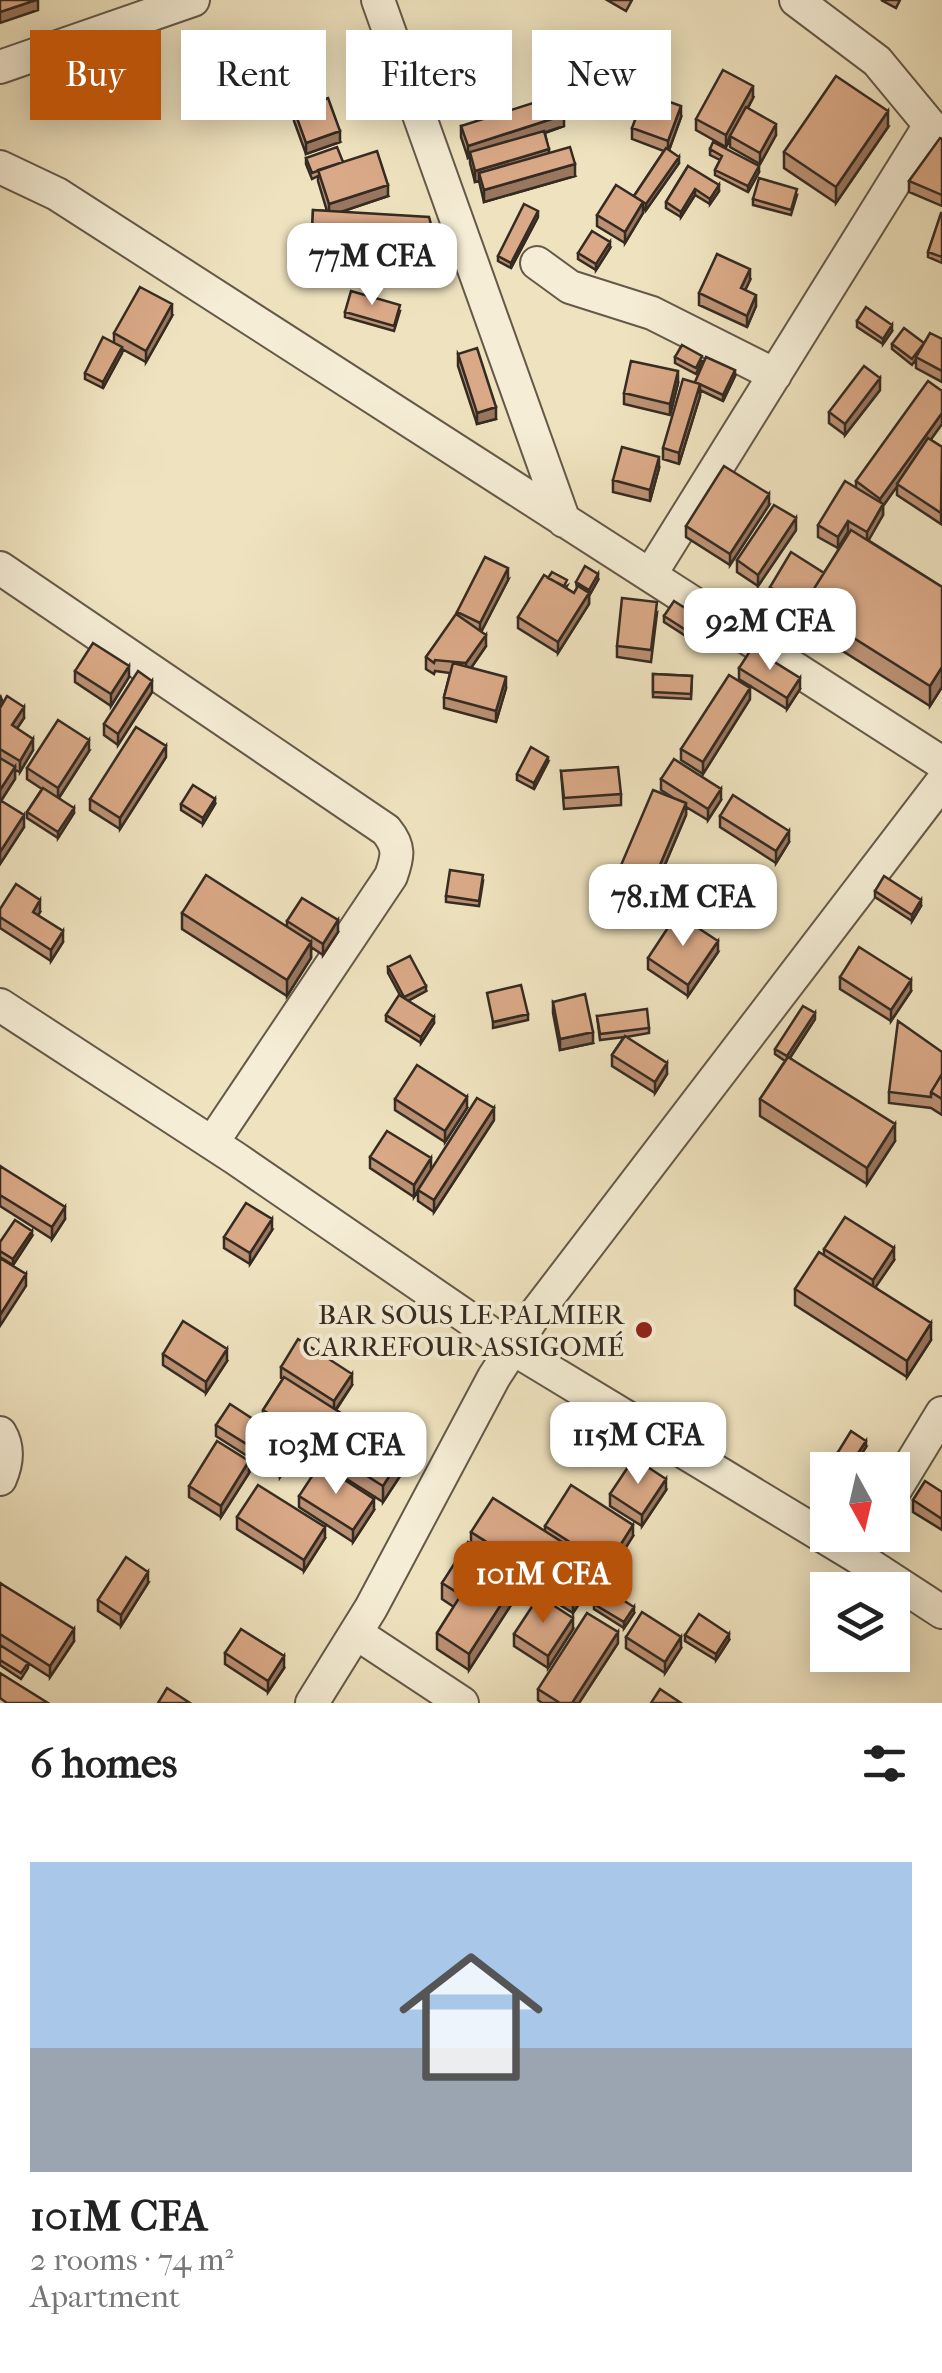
<!DOCTYPE html>
<meta charset="utf-8">
<style>
body{margin:0;font-family:"IM FELL French Canon",serif;background:#f6f6f6;color:#222;height:100vh;display:flex;flex-direction:column;font-size:38px;white-space:nowrap}
*{box-sizing:border-box;margin:0}
p{font-size:32px;color:#767676}
.icon{flex:none;width:55px;height:55px;fill:none;stroke:currentColor;stroke-width:2;stroke-linecap:round;stroke-linejoin:round}
.map{position:relative;height:1703px;overflow:hidden}
.side{display:flex;flex-direction:column;background:#fff;flex:1}
.side>*{flex:none}
.guide{position:absolute;left:30px;top:30px;width:882px;height:90px;display:flex;gap:20px}
.needle{width:65px;rotate:172deg}
.controls{position:absolute;left:810px;top:1452px;display:grid;gap:20px}
.controls a{display:grid;place-items:center;width:100px;height:100px;border-radius:0px;background:#fff;box-shadow:0 5px 25px #0003;font-size:50px}
.price{position:absolute;translate:-50% -85px;padding:0 22px;border-radius:20px;background:#fff;color:#222;font-size:32px;line-height:65px;filter:drop-shadow(0 2px 5px #0008)}
.price::after{content:'';position:absolute;left:50%;top:60px;width:30px;height:22px;margin-left:-15px;background:inherit;clip-path:polygon(0 0,100% 0,50% 100%)}
.price.active{background:#b45309;color:#fff}
ul{padding:0;list-style:none}
li{display:grid;align-content:center;gap:20px;height:530px;padding:0 30px}
li span{display:grid;place-items:center;height:310px;border-radius:0px;color:#555}
li>.icon{margin-inline-start:auto}
span .icon{width:180px;height:180px;fill:#fffc;stroke-width:1}
li b{font-size:42px}
h2{display:flex;justify-content:space-between;align-items:center;height:120px;padding:0 30px;font-size:42px}
.tag{padding:0 35px;border-radius:0px;background:#fff;box-shadow:0 5px 25px #0003;font-size:35px;line-height:90px}
.tag.active{background:#b45309;color:#fff}
.map>svg:first-child{display:block}
</style>
<div class="map">
<svg width="942" height="1703" viewBox="0 0 942 1703">
<rect width="100%" height="100%" fill="#efe3bf"/>
<filter id="stains"><feTurbulence type="fractalNoise" baseFrequency=".002" numOctaves="4"/><feColorMatrix values="0 0 0 0 .2 0 0 0 0 .09 0 0 0 0 .02 0 0 0 .5 -.17"/></filter>
<radialGradient id="worn" r=".72"><stop offset=".6" stop-color="#630" stop-opacity="0"/><stop offset="1" stop-color="#630" stop-opacity=".3"/></radialGradient>
<g fill="none" stroke-linecap="round" stroke-linejoin="round">
<defs>
<path id="minor" d="M378 0 564 521
M796 0 877 61 930 125 942 134
M0 67 193 0
M0 167 57 194 942 763
M537 263 570 287 652 313 775 375
M0 568 386 830C400 847 398 856 391 876L212 1143
M650 575 930 125
M0 1005 235 1158 512 1348 856 1556 942 1612
M0 1433C9 1448 7 1463 0 1479
M892 1495 942 1413
M356 1633 462 1703
M312 1703 371 1608 494 1377 533 1317 942 782"/>
</defs>
<use href="#minor" stroke="#645949" stroke-width="36"/>
<use href="#minor" stroke="#f5edd5" stroke-width="32"/>
</g>
<path fill="#bb9174" stroke="#352b22" stroke-width="2.5" d="M607 0H632L626 11Z
M881 0H900L896 8Z
M753 98 748 108 776 135 760 164 730 147V139L726 147 696 130V119Z
M294 110 340 142 306 154 294 121Z
M681 117 669 150 679 163 646 210 643 207V213L625 243 597 226V215L634 196 664 151 632 139V128Z
M461 126H564L545 133 549 153 575 176 484 202 479 181 475 182 470 163V157L468 158 461 137Z
M888 127 836 203 784 168V152Z
M942 139V206L909 192V181Z
M710 149 759 172 748 192 715 175V170L720 160 710 155Z
M306 158 343 162 388 196 340 212 433 232V243L338 238 337 263 311 261 313 210 327 211 318 181V176L312 179 306 164Z
M688 166 719 191 710 204 695 195 681 217 666 208V202Z
M797 195 791 215 753 205V199Z
M942 213V263L928 257V252Z
M538 217 511 268 498 261V256Z
M610 248 596 270 578 259V253Z
M750 280 745 290 756 306 747 327 699 305V293Z
M400 311 394 331 345 317V312Z
M172 316 146 362 122 349V353L103 388 85 379V373L114 343V333Z
M857 321 892 331 883 344 857 327Z
M942 339V382L916 368V359L912 365 892 349V344L924 343Z
M458 354 496 419 477 424 458 366Z
M675 357 702 361 696 374 675 363Z
M735 376 723 401 700 390V396L679 464 663 459V448L695 383Z
M678 383 670 415 624 404V393Z
M880 390 845 435 829 423V412Z
M931 440 942 447 941 524 897 495V486L883 506V515L868 540 942 587V687L930 706 803 626V619L770 598V587L824 573 849 533 848 532 838 548 818 537V525L856 488V481Z
M659 468 650 501 613 492V480Z
M769 505 730 565 686 537V526Z
M796 530 758 586 737 572V560Z
M508 580 481 632 486 646 471 668 506 688 496 722 444 708V697L450 673 435 671 434 674 426 669V657L457 616V612Z
M598 580 589 596V604L558 653 518 628V617L567 586 566 588 574 593 577 588 576 582Z
M657 613 651 662 617 657V646Z
M664 616 713 632 703 647 664 622Z
M739 668 800 689 787 709 739 679Z
M75 671 129 677 111 706 75 682Z
M653 674 692 676 691 699 653 697Z
M152 692 118 745 104 735V724Z
M0 695 3 703 24 718 17 728 33 750 20 772 15 770V779L1 801 24 827 0 864Z
M750 699 703 774 681 760V749Z
M89 751 59 798 74 813 58 838 27 818V812L42 789 27 779V768Z
M166 757 120 829 90 810V799Z
M548 762 534 789 517 780V774Z
M561 771 621 794V805L564 809Z
M661 779 721 800 708 820 686 807V815L652 895 619 881V870L672 797 661 790Z
M181 804H215L203 824 181 810Z
M720 816 789 842 776 863 720 827Z
M483 881 479 906 446 902V896Z
M875 891 921 906 912 921 875 897Z
M0 909 40 912 38 915 63 942 51 961 0 928Z
M182 913 287 927V921L338 932 323 955 311 947V958L287 996 182 929Z
M718 952 688 996 648 969V958Z
M388 967 426 991 408 1001 434 1023 421 1043 386 1021V1015L401 997 388 973Z
M840 977 911 991 891 1021 840 989Z
M553 1002 593 1043 560 1050 553 1013Z
M597 1016 649 1028V1033L626 1037 667 1074 655 1093 612 1066V1055L624 1037 600 1040Z
M815 1019 790 1058 895 1141 867 1184 760 1116V1099L785 1061 775 1054V1049Z
M942 1052V1115L931 1108 889 1103V1092Z
M395 1099 467 1108 445 1142 395 1110Z
M494 1120 434 1212 418 1201V1191L414 1197 370 1168V1157L431 1169Z
M0 1166 65 1219 52 1239 0 1206Z
M272 1230 250 1264 224 1248V1237Z
M32 1236 13 1265 0 1257V1242Z
M824 1249 894 1260 875 1287 931 1340 907 1377 795 1305V1289L824 1255Z
M163 1354 227 1361 206 1393 163 1365Z
M281 1367 352 1385 336 1410 404 1470 383 1502 293 1445V1456L280 1477 216 1436V1425L263 1426V1410L283 1379 281 1378Z
M866 1447 853 1467 838 1457V1452Z
M249 1473 221 1517 189 1497V1486Z
M666 1490 642 1526 610 1506V1494Z
M942 1492V1530L913 1512V1500Z
M299 1496 374 1510 353 1542 299 1507Z
M237 1517 325 1538 304 1571 237 1529Z
M545 1526 633 1536 607 1577 595 1569V1579L573 1613 520 1580V1591L469 1670 437 1649V1633L454 1607 442 1599V1583L471 1544V1532L545 1531Z
M0 1583 74 1641 50 1677 28 1663V1668L21 1679 0 1665Z
M148 1583 121 1626 98 1611V1600Z
M594 1604 634 1613 624 1628 594 1609Z
M573 1629 548 1668 514 1646V1634Z
M685 1635 729 1640 716 1660 685 1641Z
M626 1637 681 1648 665 1673 626 1648Z
M618 1643 579 1703H542L538 1700V1689Z
M225 1653 284 1668 268 1692 225 1664Z"/>
<path fill="#99765e" stroke="#352b22" stroke-width="2.5" d="M36 0H38V10L0 23V12Z
M753 86V98L731 137 730 136 726 147V135Z
M681 106V117L668 153V141Z
M888 111V127L836 203V187Z
M564 115V126L471 157 470 152V157L468 158V146Z
M776 124V135L760 164V153Z
M340 131V142L306 154V143Z
M549 149V160L479 173V181L475 182V171Z
M679 157V163L646 210V204Z
M575 164V176L484 202V190Z
M759 166V172L748 192V186Z
M388 185V196L329 216V204Z
M719 185V191L710 204V199Z
M695 189V195L681 217V212Z
M643 202V213L625 243V232Z
M538 211V217L511 268V263Z
M610 242V248L596 270V264Z
M750 269V280L741 299V288Z
M756 295V306L747 327V316Z
M172 304V316L146 362V351Z
M892 325V331L883 344V339Z
M122 347V353L103 388V382Z
M735 370V376L723 401V395Z
M678 371V383L670 415V404Z
M880 378V390L845 435V424Z
M700 384V396L679 464V453Z
M496 407V419L477 424V413Z
M942 413V424L883 506V515L867 543V532L880 510V499Z
M659 457V468L650 501V490Z
M769 494V505L730 565V554Z
M796 518V530L758 586V575Z
M848 521V532L838 548V537Z
M508 568V580L480 634V623Z
M598 574V580L589 596V604L558 653V642L589 593V590Z
M713 626V632L703 647V641Z
M486 635V646L466 675V663Z
M129 666V677L111 706V694Z
M942 667V687L930 706V686Z
M506 677V688L496 722V711Z
M800 678V689L787 709V698Z
M152 681V692L118 745V734Z
M750 688V699L703 774V762Z
M24 707V718L12 736V725Z
M33 739V750L20 772V761Z
M89 740V751L58 799V788Z
M166 746V757L120 829V818Z
M548 757V762L534 789V783Z
M15 767V779L0 802V790Z
M721 789V800L708 820V809Z
M215 799V804L203 824V818Z
M686 803V815L652 895V884Z
M74 808V813L58 838V832Z
M24 815V827L0 864V852Z
M789 831V842L776 863V851Z
M40 900V912L33 923V912Z
M921 900V906L912 921V915Z
M338 920V932L323 955V944Z
M63 931V942L51 961V950Z
M718 941V952L688 996V985Z
M311 942V958L287 996V980Z
M911 980V991L891 1021V1010Z
M426 986V991L404 1003V997Z
M815 1013V1019L787 1062V1056Z
M528 1014V1020L493 1028V1022Z
M434 1017V1023L421 1043V1037Z
M593 1032V1043L560 1050V1039Z
M667 1063V1074L655 1093V1082Z
M467 1097V1108L445 1142V1131Z
M494 1108V1120L434 1212V1200Z
M895 1124V1141L867 1184V1168Z
M431 1158V1170L414 1197V1185Z
M65 1207V1219L52 1239V1227Z
M272 1219V1230L250 1264V1253Z
M32 1231V1236L13 1265V1259Z
M894 1248V1260L873 1291V1280Z
M26 1274V1286L0 1326V1315Z
M931 1323V1340L907 1377V1361Z
M227 1349V1361L206 1393V1382Z
M352 1374V1385L334 1412V1401Z
M866 1441V1447L853 1467V1461Z
M293 1445V1456L280 1477V1465Z
M404 1453V1470L383 1502V1486Z
M249 1461V1473L221 1517V1506Z
M666 1479V1490L642 1526V1515Z
M374 1499V1510L353 1542V1530Z
M633 1525V1536L607 1577V1566Z
M325 1527V1538L304 1571V1560Z
M595 1563V1579L573 1613V1597Z
M148 1572V1583L121 1626V1615Z
M520 1575V1591L469 1670V1654Z
M634 1607V1613L624 1628V1622Z
M573 1618V1629L548 1668V1656Z
M74 1629V1641L50 1677V1666Z
M618 1632V1643L579 1703H572Z
M729 1634V1640L716 1660V1654Z
M681 1637V1648L665 1673V1662Z
M284 1656V1668L268 1692V1681Z"/>
<path fill="#daa987" stroke="#352b22" stroke-width="2.5" d="M0 0H36L0 12Z
M723 70 753 86 726 135 696 119Z
M836 76 888 111 836 187 784 152Z
M645 93 681 106 668 141 632 128Z
M558 95 564 115 468 146 461 126Z
M328 98 340 131 306 143 294 110Z
M746 107 776 124 760 153 730 136Z
M544 131 549 149 475 171 470 152Z
M940 138 942 139V195L909 181Z
M713 142 759 166 748 186 715 170 722 156 710 149Z
M337 147 343 162 312 173 306 158Z
M570 147 575 164 484 190 479 173Z
M666 148 679 157 646 204 634 196Z
M377 151 388 185 329 204 318 170Z
M688 166 719 185 710 199 695 189 681 212 666 202Z
M759 178 797 189 791 210 753 199Z
M616 185 643 202 625 232 597 215Z
M524 204 538 211 511 263 498 256Z
M313 210 429 217 433 232 338 226 337 252 311 250Z
M941 213H942V257L928 252Z
M592 231 610 242 596 264 578 253Z
M717 254 750 269 741 288 756 295 747 316 699 293Z
M140 287 172 304 146 351 114 333Z
M351 291 400 305 394 326 345 312Z
M866 307 892 325 883 339 857 321Z
M904 328 924 343 912 359 892 344Z
M930 333 942 339V371L916 357Z
M103 337 122 347 103 382 85 373Z
M682 345 702 356 696 368 675 357Z
M477 348 496 407 477 413 458 354Z
M706 357 735 370 723 395 695 382Z
M631 361 678 371 670 404 624 393Z
M864 366 880 378 845 424 829 412Z
M683 379 700 384 679 453 663 448Z
M928 381 942 391V413L880 499 856 481Z
M928 438 942 447 941 513 897 484Z
M622 447 659 457 650 490 613 480Z
M724 466 769 494 730 554 686 526Z
M845 481 883 504 867 532 848 521 838 537 818 525Z
M774 505 796 518 758 575 737 560Z
M851 530 942 587V667L930 686 803 606Z
M791 552 824 573 803 606V608L770 587Z
M485 557 508 568 480 623 457 612Z
M585 566 598 574 589 590 576 582Z
M552 572 567 580 564 586 548 578Z
M544 575 574 593 578 586 589 593 558 642 518 617Z
M622 598 657 602 651 650 617 646Z
M674 601 713 626 703 641 664 616Z
M456 614 486 635 466 663 435 660 434 663 426 657Z
M93 643 129 666 111 694 75 671Z
M752 648 800 678 787 698 739 668Z
M453 663 506 677 496 711 444 697Z
M138 671 152 681 118 734 104 724Z
M653 674 692 676 691 694 653 692Z
M729 675 750 688 703 762 681 749Z
M7 696 24 707 12 725 33 739 20 761 0 749V708Z
M58 720 89 740 58 788 27 768Z
M136 727 166 746 120 818 90 799Z
M531 747 548 757 534 783 517 774Z
M0 758 15 767 0 790Z
M674 759 721 789 708 809 661 779Z
M618 767 621 794 564 798 561 771Z
M193 785 215 799 203 818 181 804Z
M43 788 74 808 58 832 27 812Z
M653 790 686 803 652 884 619 870Z
M733 795 789 831 776 851 720 816Z
M0 800 24 815 0 852Z
M450 870 483 875 479 901 446 896Z
M206 875 311 942 287 980 182 913Z
M884 876 921 900 912 915 875 891Z
M16 884 40 900 33 912 63 931 51 950 0 917V909Z
M302 898 338 920 323 944 287 921Z
M677 914 718 941 688 985 648 958Z
M859 947 911 980 891 1010 840 977Z
M410 956 426 986 404 997 388 967Z
M521 985 528 1014 493 1022 487 993Z
M585 994 593 1032 560 1039 553 1002Z
M399 995 434 1017 421 1037 386 1015Z
M803 1006 815 1013 787 1056 775 1049Z
M647 1009 649 1028 600 1034 597 1016Z
M898 1021 942 1052V1074L931 1092V1097L889 1092Z
M625 1036 667 1063 655 1082 612 1055Z
M788 1057 895 1124 867 1168 760 1099Z
M417 1065 467 1097 445 1131 395 1099Z
M942 1074V1099L931 1092Z
M477 1098 494 1108 434 1200 418 1190Z
M387 1131 431 1158 414 1185 370 1157Z
M0 1166 65 1207 52 1227 0 1195Z
M246 1203 272 1219 250 1253 224 1237Z
M845 1217 894 1248 873 1280 824 1249Z
M15 1220 32 1231 13 1259 0 1251V1242Z
M819 1252 931 1323 907 1361 795 1289Z
M0 1258 26 1274 0 1315Z
M183 1321 227 1349 206 1382 163 1354Z
M298 1339 352 1374 334 1401 281 1367Z
M284 1377 404 1453 383 1486 263 1410Z
M230 1404 293 1445 280 1465 216 1425Z
M851 1431 866 1441 853 1461 838 1452Z
M217 1441 249 1461 221 1506 189 1486Z
M634 1458 666 1479 642 1515 610 1494Z
M320 1464 374 1499 353 1530 299 1496Z
M925 1481 942 1492V1519L913 1500Z
M258 1485 325 1527 304 1560 237 1517Z
M571 1485 633 1525 607 1566 545 1526Z
M493 1498 595 1563 573 1597 471 1532Z
M468 1542 520 1575 469 1654 437 1633 461 1595 442 1583Z
M126 1557 148 1572 121 1615 98 1600Z
M0 1583 74 1629 50 1666 0 1634Z
M604 1588 634 1607 624 1622 594 1604Z
M539 1596 573 1618 548 1656 514 1634Z
M642 1612 681 1637 665 1662 626 1637Z
M587 1613 618 1632 572 1703H560L538 1689Z
M699 1614 729 1634 716 1654 685 1635Z
M241 1629 284 1656 268 1681 225 1653Z
M0 1645 28 1663 21 1673 0 1660Z
M0 1673 48 1703H7L0 1698Z
M167 1688 190 1703H158Z
M660 1689 681 1703H651Z"/>
<circle fill="#8f2418" stroke="#f5edd5" stroke-width="4" cx="644" cy="1330" r="10"/>
<g text-anchor="middle" stroke-width="8" stroke-linejoin="round" paint-order="stroke">
<g font-size="28" fill="#352b22" stroke="#f5edd5" text-anchor="end">
<text x="624" y="1324">BAR SOUS LE PALMIER<tspan x="624" dy="32">CARREFOUR ASSIGOMÉ</tspan></text>
</g>
</g>
<rect width="100%" height="100%" filter="url(#stains)"/>
<rect width="100%" height="100%" fill="url(#worn)"/>
</svg>
<div class="controls">
<a><svg class="needle" viewBox="-14 -14 28 28"><path d="M0-13l5 13h-10z" fill="#e53935"/><path d="M0 13l5-13h-10z" fill="#767676"/></svg></a>
<a><svg class="icon" aria-label="layers" viewBox="0 0 24 24"><path d="M12 4l9 5-9 5-9-5zM3 14l9 5 9-5"/></svg></a>
</div>
<b class="price" style="left:372px;top:308px">77M CFA</b>
<b class="price" style="left:770px;top:673px">92M CFA</b>
<b class="price" style="left:683px;top:949px">78.1M CFA</b>
<b class="price" style="left:638px;top:1487px">115M CFA</b>
<b class="price" style="left:336px;top:1497px">103M CFA</b>
<b class="price active" style="left:543px;top:1626px">101M CFA</b>
<div class="guide">
<a class="tag active">Buy</a>
<a class="tag">Rent</a>
<a class="tag">Filters</a>
<a class="tag">New</a>
</div>
</div>
<section class="side">
<h2>6 homes<svg class="icon" aria-label="filters" viewBox="0 0 24 24"><path d="M4 7h16M4 17h16"/><circle cx="9" cy="7" r="2"/><circle cx="15" cy="17" r="2"/></svg></h2>
<ul>
<li><span style="background:linear-gradient(#a9c7e8 60%,#9aa5b1 0)"><svg class="icon" aria-label="home" viewBox="0 0 24 24"><path d="M3 11l9-7 9 7M6 9v11h12V9"/></svg></span><div><b>101M CFA</b><p>2 rooms · 74 m²</p><p>Apartment</p></div></li>
</ul>
</section>
